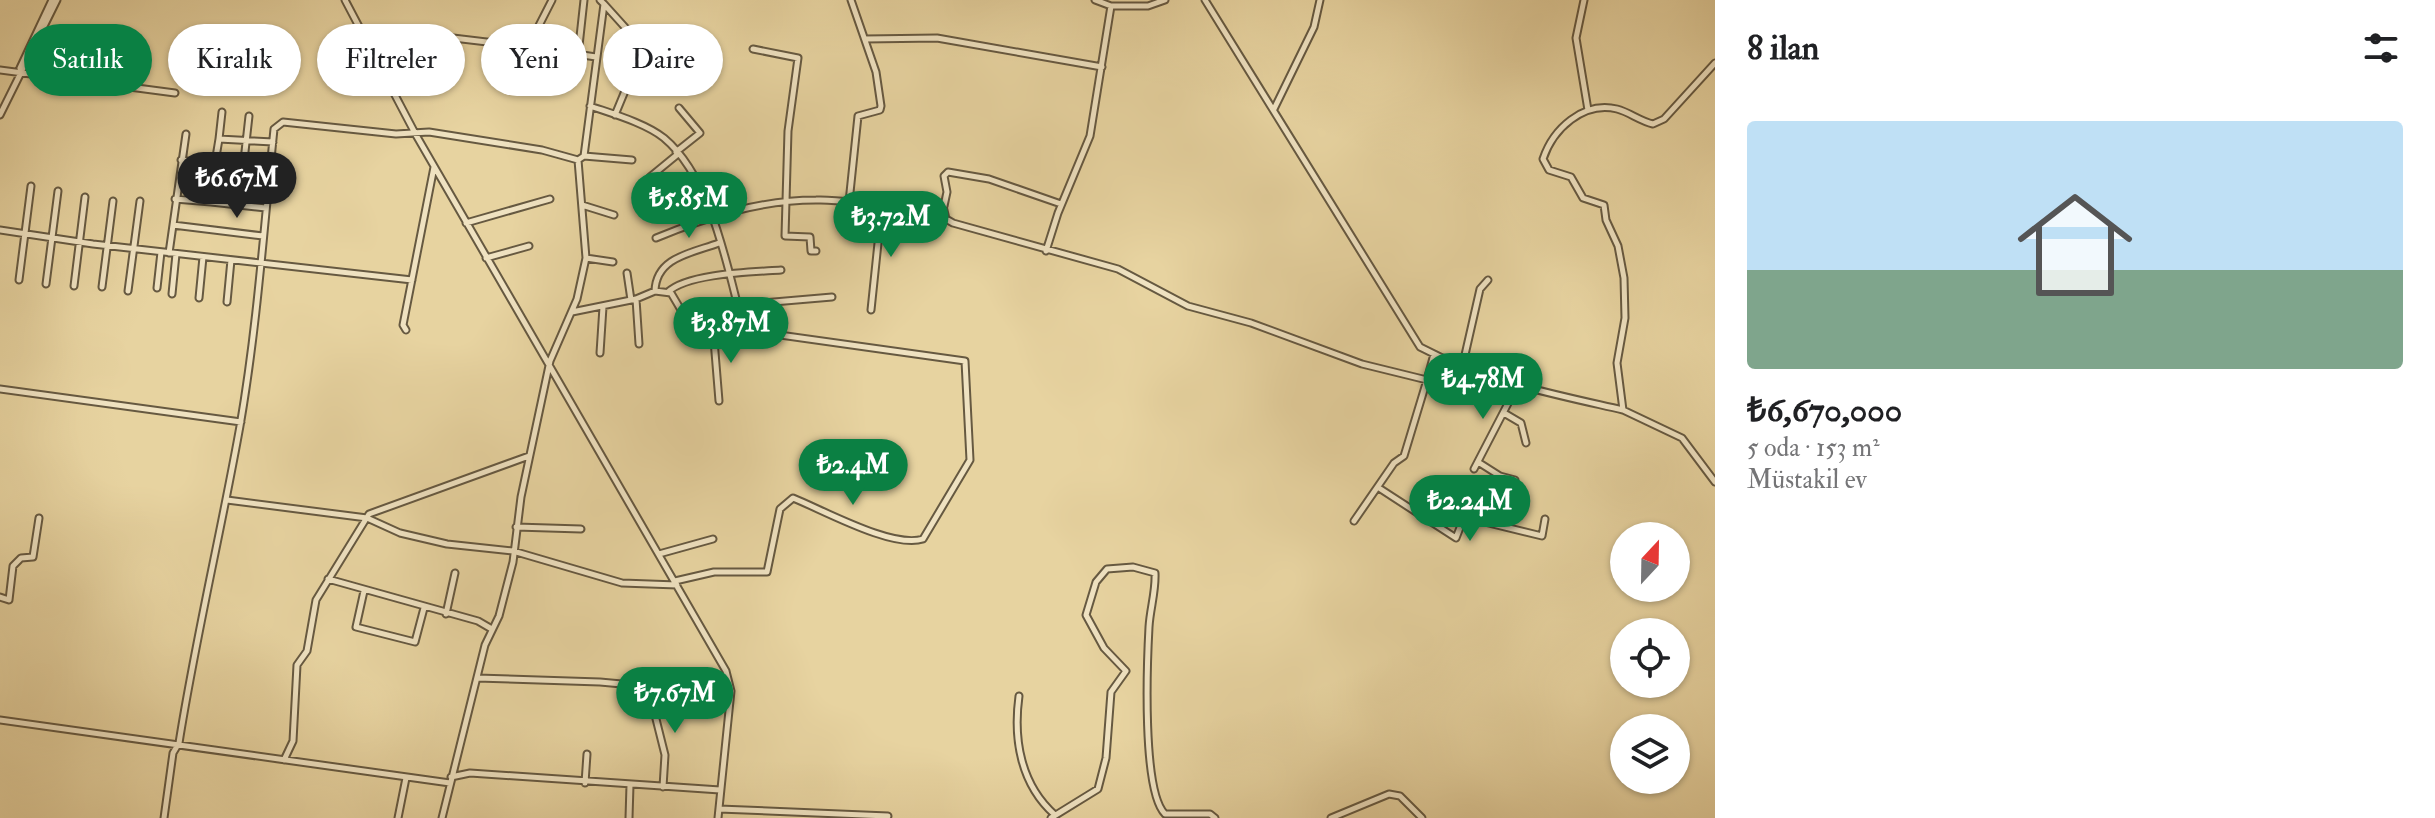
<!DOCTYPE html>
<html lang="tr">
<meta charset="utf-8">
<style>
body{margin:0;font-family:"IM FELL Double Pica",serif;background:#f6f6f6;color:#202124;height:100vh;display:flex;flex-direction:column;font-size:30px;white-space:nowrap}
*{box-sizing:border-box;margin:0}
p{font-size:26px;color:#757577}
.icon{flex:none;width:44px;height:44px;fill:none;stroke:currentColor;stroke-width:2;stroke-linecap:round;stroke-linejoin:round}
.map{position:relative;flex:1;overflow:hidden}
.sheet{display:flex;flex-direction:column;background:#fff;width:720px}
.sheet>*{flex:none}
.guide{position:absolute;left:24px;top:24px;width:760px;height:72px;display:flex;gap:16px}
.needle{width:52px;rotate:22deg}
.controls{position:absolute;left:1610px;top:522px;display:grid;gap:16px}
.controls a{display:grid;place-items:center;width:80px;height:80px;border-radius:50%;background:#fff;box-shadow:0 2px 6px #0004;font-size:40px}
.price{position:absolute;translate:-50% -68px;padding:0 18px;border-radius:28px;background:#0b8043;color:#fff;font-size:26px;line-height:52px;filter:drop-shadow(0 2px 4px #0008)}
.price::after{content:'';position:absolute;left:50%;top:48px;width:24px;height:18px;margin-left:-12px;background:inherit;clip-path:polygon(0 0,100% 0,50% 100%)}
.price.active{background:#222;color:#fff}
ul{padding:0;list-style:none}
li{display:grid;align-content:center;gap:16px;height:424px;padding:0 32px}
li+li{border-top:2px solid #e0e0e0}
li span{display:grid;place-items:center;height:248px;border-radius:8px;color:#555}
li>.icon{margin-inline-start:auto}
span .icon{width:144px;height:144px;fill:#fffc;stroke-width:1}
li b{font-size:34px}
h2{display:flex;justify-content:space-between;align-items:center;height:96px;padding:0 32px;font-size:34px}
.chip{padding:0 28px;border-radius:36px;background:#fff;box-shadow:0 2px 6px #0004;font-size:28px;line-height:72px}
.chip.active{background:#0b8043;color:#fff}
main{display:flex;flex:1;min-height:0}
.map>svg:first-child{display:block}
</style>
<main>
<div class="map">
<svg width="1715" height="818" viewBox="0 0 1715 818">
<rect width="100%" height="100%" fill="#e7d3a0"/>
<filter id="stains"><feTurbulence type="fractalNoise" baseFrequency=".0025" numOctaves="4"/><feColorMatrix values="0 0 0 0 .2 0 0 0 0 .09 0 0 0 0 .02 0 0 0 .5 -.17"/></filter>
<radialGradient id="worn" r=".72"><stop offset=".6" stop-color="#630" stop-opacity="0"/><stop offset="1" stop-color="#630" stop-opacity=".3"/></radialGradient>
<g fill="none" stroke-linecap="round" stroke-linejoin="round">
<defs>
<path id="minor" d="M345 0 416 135 726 671 731 691 718 818
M552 0 528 47 596 57
M1095 0 1111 6
M1205 0 1420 347C1484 381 1553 394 1623 410
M1584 0 1576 38 1588 110
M604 4 659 65
M428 35 528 47
M865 39 937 38 1102 67
M753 49 798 58 788 131 785 236 810 237 811 251H816
M578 55 584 0
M1715 63 1664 119 1653 124C1640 121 1629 112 1617 109 1583 101 1553 129 1543 159L1549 170 1571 177 1583 198 1604 205 1606 220 1618 246 1624 278 1625 318 1617 363 1623 410 1682 438 1715 482
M20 68 52 0
M0 70 175 93
M590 106C613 114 645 123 664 138 713 179 728 272 744 330L965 361 970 460 923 539C893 549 823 510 793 498L780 509 767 572H714L675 581
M1274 109 1314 27 1320 0
M0 115 57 0
M615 115 632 74
M219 139 222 112
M676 152 700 133 679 108
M584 156 632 160
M578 160 584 156 604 4 600 0
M215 163 219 139 273 142
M650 177 678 154
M175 199 211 202 215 164 181 160
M211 202 266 208
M849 202 858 116 880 110 881 106 876 72 851 0
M239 205 249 116
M582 205 614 215
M944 206 947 192 944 176 948 172 989 179 1061 204
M663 211 700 192
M466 223 550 199
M173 225 263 236
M0 230 93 244 412 280
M656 238C707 217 760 200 816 200 841 199 865 205 889 205 908 205 925 195 943 206L946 219 953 223 1118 269 1188 306 1251 323 1362 364 1427 380 1434 354
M1046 251 1058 213 1090 136 1111 6H1148L1165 0
M169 253 186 134
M486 258 529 246
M586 258 613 262
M627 273 631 300
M19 280 31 186
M46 284 58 191
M74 286 85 197
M102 287 113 201
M157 288 161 252
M128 291 140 201
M655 291 671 293 684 315
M668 292C688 273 754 272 781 270
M172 294 176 254
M199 298 203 257
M636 299 639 344
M227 302 231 260
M737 305 832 297
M871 310 882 205
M572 312 636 299 655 291C656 257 692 253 719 243
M680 315 707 311
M406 330 403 325 434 167
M600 353 603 307
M1462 368 1480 289 1488 280
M0 389 241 422
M719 401 714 340 744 330
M1504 413 1521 423 1526 443
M1478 462 1500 476 1515 480
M1474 469 1517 386
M1379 488 1456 538 1464 517 1542 536 1545 519
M227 500 367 518 400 533 447 544 513 551 622 583 677 585
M1354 521 1394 463 1404 456 1427 380
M516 527 581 529
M659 554 713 539
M328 579 478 621 490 628
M364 591 356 627 415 642 424 608
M0 597 9 600 13 566 21 558 33 557 39 518
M446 614 455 573
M477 678 600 682 730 694
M648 687 665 755 663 787
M1019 696C1013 740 1021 785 1055 815
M0 720 450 783
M284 760 293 741 297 665 307 651 316 600 369 514 529 456
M451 777 470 773 720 790
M585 783 587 754
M719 809 888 816
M164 818 173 753 179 743C196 636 221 532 240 426 257 328 264 227 274 129L283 122 396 134 429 132 542 150 578 160 586 258 577 299 550 361 521 497 513 562 499 616 485 645 442 818
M398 818 406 778
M629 818 630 785
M1051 818 1098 789 1106 758 1111 692 1126 671 1104 648 1086 615 1096 582 1107 569 1133 567 1155 573C1156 591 1150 609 1149 627 1147 664 1142 791 1165 814H1210L1215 818
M1331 818 1389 794 1400 796 1422 818"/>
</defs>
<use href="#minor" stroke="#665941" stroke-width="9"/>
<use href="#minor" stroke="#efe2c1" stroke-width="5"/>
</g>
<rect width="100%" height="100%" filter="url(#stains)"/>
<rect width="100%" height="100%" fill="url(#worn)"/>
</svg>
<div class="controls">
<a><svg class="needle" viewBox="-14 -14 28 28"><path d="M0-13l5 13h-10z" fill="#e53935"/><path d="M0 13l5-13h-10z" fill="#757577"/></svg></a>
<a><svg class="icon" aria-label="locate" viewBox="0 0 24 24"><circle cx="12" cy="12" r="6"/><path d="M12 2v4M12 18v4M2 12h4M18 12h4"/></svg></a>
<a><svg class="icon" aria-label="layers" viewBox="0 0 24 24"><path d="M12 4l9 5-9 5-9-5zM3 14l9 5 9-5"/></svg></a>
</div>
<b class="price active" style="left:237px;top:220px">₺6.67M</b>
<b class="price" style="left:689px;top:240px">₺5.85M</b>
<b class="price" style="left:891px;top:259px">₺3.72M</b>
<b class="price" style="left:731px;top:365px">₺3.87M</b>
<b class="price" style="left:1483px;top:421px">₺4.78M</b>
<b class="price" style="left:853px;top:507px">₺2.4M</b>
<b class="price" style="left:1470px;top:543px">₺2.24M</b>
<b class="price" style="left:675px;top:735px">₺7.67M</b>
<div class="guide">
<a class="chip active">Satılık</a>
<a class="chip">Kiralık</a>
<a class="chip">Filtreler</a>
<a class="chip">Yeni</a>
<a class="chip">Daire</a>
</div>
</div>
<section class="sheet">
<h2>8 ilan<svg class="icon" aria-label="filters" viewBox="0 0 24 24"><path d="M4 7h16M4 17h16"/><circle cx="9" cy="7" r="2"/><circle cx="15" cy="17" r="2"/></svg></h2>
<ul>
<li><span style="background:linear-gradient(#bfe0f5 60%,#7fa58c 0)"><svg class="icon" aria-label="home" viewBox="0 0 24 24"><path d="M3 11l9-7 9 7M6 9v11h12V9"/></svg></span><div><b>₺6,670,000</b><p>5 oda · 153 m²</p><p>Müstakil ev</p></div></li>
</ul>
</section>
</main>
